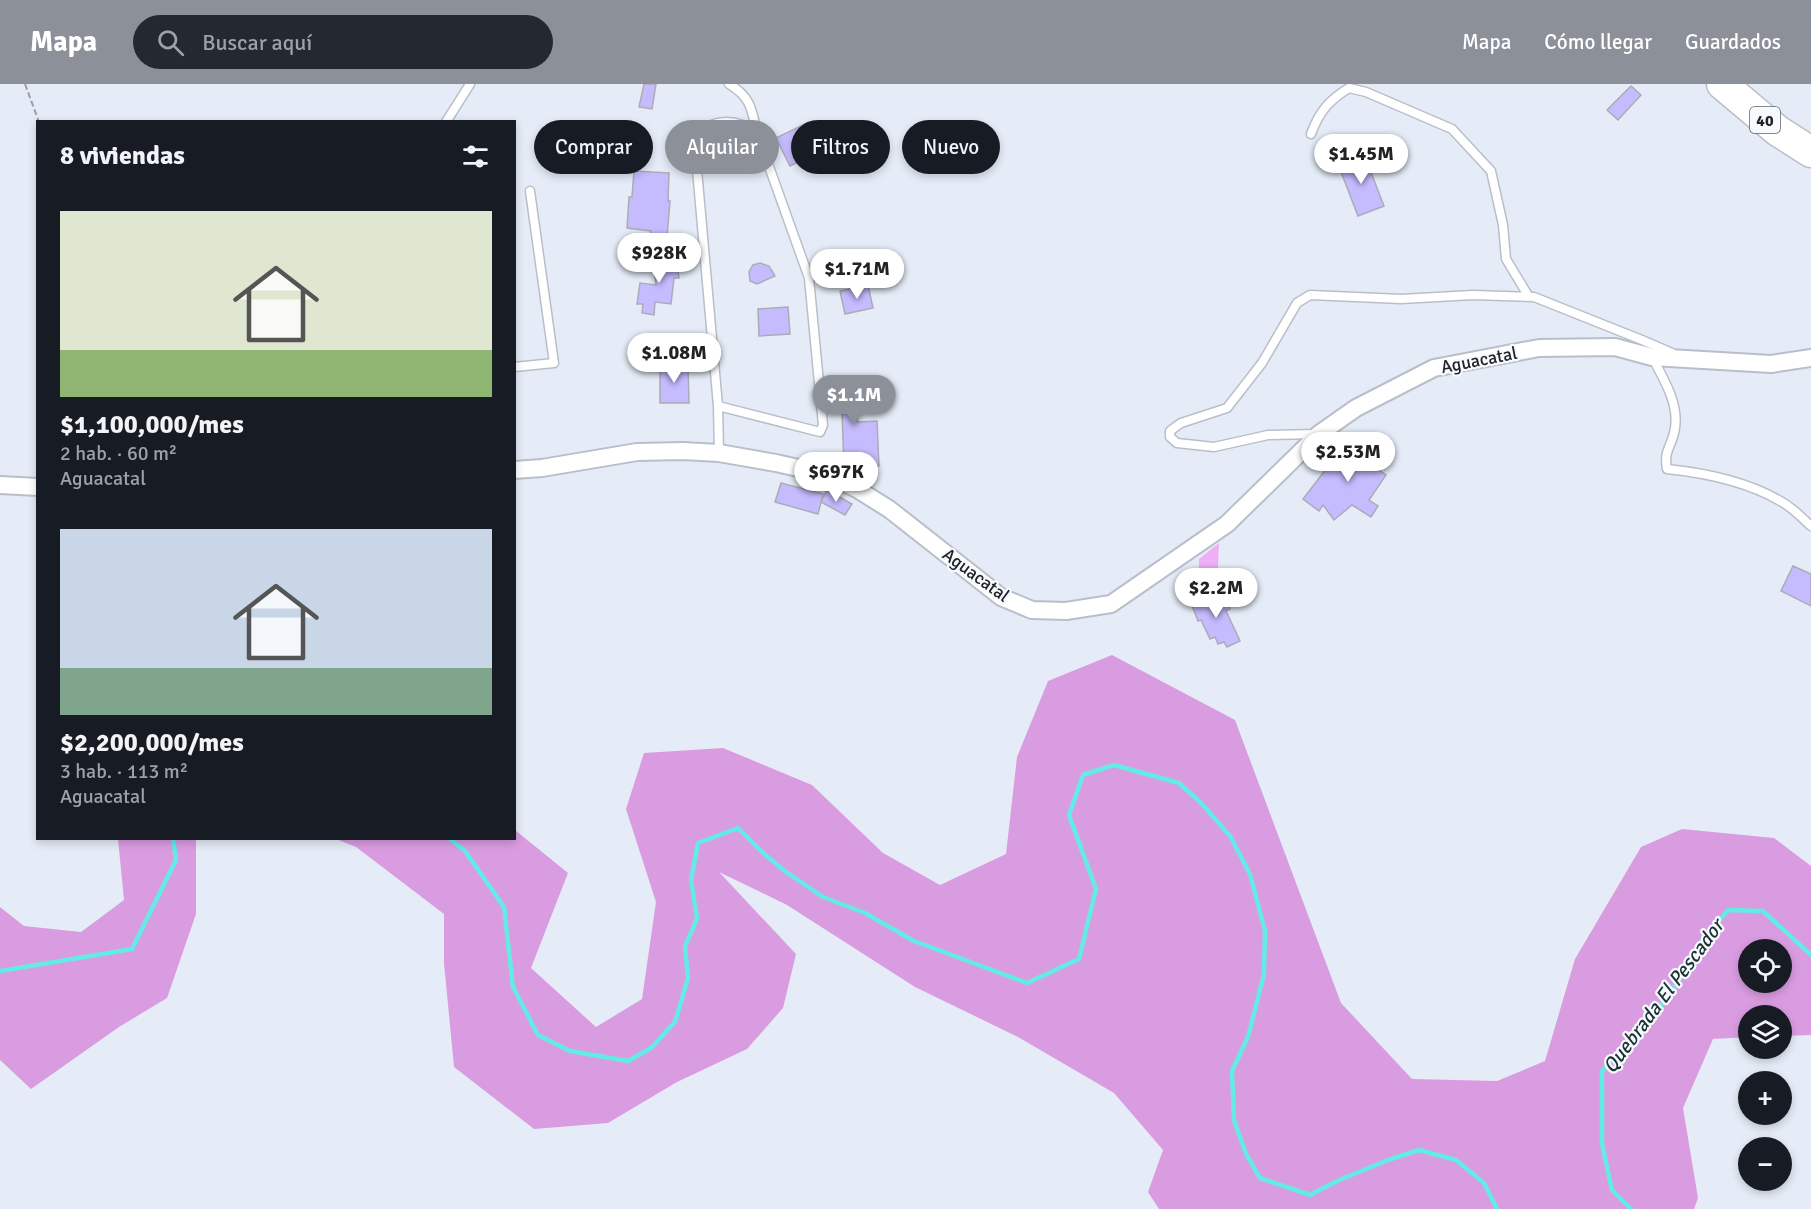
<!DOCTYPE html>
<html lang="es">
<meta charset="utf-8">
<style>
body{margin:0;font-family:Signika,sans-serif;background:#242831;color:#f1f3f6;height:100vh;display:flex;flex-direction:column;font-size:22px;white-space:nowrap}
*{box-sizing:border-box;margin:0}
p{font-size:20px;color:#9ea1a6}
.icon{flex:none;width:33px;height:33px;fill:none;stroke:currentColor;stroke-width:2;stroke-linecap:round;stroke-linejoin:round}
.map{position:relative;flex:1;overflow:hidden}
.drawer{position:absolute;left:36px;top:36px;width:480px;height:720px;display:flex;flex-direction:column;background:#171b24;border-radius:0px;box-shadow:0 3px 9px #0003}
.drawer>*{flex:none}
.banner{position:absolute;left:534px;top:36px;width:570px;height:54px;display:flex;gap:12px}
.tools{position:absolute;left:1738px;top:855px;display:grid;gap:12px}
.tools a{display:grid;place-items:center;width:54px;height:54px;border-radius:50%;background:#171b24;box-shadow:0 3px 9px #0003;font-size:30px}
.price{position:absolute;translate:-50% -51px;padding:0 14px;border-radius:21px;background:#fff;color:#222;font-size:20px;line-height:39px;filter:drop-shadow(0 2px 3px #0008)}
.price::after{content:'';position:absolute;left:50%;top:36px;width:18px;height:14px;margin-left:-9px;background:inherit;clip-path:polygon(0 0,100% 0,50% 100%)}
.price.active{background:#8c9099;color:#fff}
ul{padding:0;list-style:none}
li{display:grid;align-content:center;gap:12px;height:318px;padding:0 24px}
li span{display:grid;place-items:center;height:186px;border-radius:0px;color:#555}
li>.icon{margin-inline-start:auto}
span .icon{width:108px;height:108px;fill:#fffc;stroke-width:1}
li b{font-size:26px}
h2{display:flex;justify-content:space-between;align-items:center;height:72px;padding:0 24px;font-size:26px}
.tag{padding:0 21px;border-radius:27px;background:#171b24;box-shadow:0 3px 9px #0003;font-size:21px;line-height:54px}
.tag.active{background:#8c9099;color:#fff}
header{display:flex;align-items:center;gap:36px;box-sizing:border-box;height:84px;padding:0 30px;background:#8c9099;color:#fff}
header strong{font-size:28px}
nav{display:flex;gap:33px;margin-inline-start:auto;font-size:21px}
.search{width:420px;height:54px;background:#242831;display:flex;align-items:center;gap:15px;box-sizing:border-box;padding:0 21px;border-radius:33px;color:#9ea1a6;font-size:22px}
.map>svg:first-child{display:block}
</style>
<header>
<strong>Mapa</strong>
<div class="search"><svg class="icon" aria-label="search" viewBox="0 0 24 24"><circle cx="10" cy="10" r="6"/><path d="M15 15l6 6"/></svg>Buscar aquí</div>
<nav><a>Mapa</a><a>Cómo llegar</a><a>Guardados</a></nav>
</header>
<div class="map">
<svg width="1811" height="1125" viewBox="0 0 1811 1125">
<rect width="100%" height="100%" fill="#e5ecf7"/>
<path fill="#eeaff4" d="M1219 459 1217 505 1205 510 1199 497V475Z"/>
<path fill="#da9ce1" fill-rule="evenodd" d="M1112 571 1235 636 1341 919 1412 995 1497 997 1545 977 1575 875 1641 763 1682 745 1774 754 1811 782V951L1782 952V932H1749V953L1713 955 1683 1024 1698 1114 1694 1125H1159L1148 1108 1163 1066 1114 1009 1018 953 915 903 787 821 719 788 796 870 783 924 747 965 677 998 608 1039 534 1045 454 983 444 879V830L356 763 336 755 514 754 515 746 568 789 531 884 596 943 642 915 656 818 626 725 644 669 723 664 812 701 883 769 940 801 1006 770 1017 673 1048 597ZM1749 866H1782V898H1749Z
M118 755H196V830L167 914 119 943 31 1005 0 976V823L24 842 81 848 124 816Z"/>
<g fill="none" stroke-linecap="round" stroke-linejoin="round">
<path stroke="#64ebe6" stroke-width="4.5" d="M449 754 465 767 504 823 513 903 538 951 570 967 628 977 651 964 675 938 688 894 685 862 697 835 691 796 698 759 738 744 763 769 786 788 823 813 865 829 914 857 1027 899 1079 875 1096 805 1069 731 1083 691 1114 681 1179 699 1201 719 1230 752 1250 790 1265 847 1264 890 1248 953 1232 987 1234 1036 1246 1070 1260 1094 1310 1111 1337 1097 1388 1076 1419 1066 1456 1076 1484 1099 1497 1125
M0 887 132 865 176 776 173 754
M1631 1125 1612 1106 1602 1060V987L1657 927 1678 897 1702 857 1728 826 1763 827 1811 871"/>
</g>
<path fill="#c5bbff" stroke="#acabb7" stroke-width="1.5" d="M644 0H656L652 25 639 23Z
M1631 2 1641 11 1618 36 1607 26Z
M807 39 821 67 790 82 776 54Z
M1364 70 1384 122 1358 132 1338 80Z
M634 87 669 89 668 117H670L667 153 650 152 651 147 627 144 629 113H632Z
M676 171 679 194H674L671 220 655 218 654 231 642 229 643 220H637L640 199 656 201 652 174Z
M760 179 769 182 775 192 757 200 750 197 749 188 753 181Z
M868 201 873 224 845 230 840 207Z
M788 223 790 250 759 252 758 225Z
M660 281H688L689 319H660Z
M848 298 863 300 857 338 877 337 879 382 844 383 842 328 828 326 827 314 829 299 847 302Z
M1359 352 1374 364 1364 376 1386 391 1369 416 1378 422 1371 433 1352 421 1334 436 1323 421 1319 427 1303 415 1323 389 1329 382 1332 384Z
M781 399 823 410 818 430 775 418Z
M827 406 852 420 845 431 821 418Z
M1793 482 1811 490V522L1781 507Z
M1223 507 1230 525 1226 527 1240 557 1227 563 1224 558 1218 560 1215 553 1210 555 1201 536 1198 537 1191 519Z"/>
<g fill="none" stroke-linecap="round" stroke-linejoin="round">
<defs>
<path id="lane" d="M729 0C751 13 752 26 757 49
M446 38 470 0
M1311 50C1319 28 1329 16 1349 4L1366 8 1452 45 1491 87 1503 141 1506 175 1529 213
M1652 273C1663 294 1679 319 1675 344 1673 361 1663 366 1667 385 1706 389 1747 397 1782 418 1793 424 1802 434 1811 442
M514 283 554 279 530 107
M718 322 820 348 823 341 809 194 757 49C735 33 703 32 695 63L718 322 719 369
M1317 350 1268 351 1214 363 1177 359 1170 353V347L1181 339 1227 324 1262 279 1297 219 1310 211 1401 215 1473 211 1534 213 1642 256 1672 269"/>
<path id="street" d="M514 386 542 384 637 368 683 367 719 369 776 379 816 388 838 396 857 405 889 425 1001 513 1032 526 1066 527 1111 520 1227 440 1319 350 1356 324 1434 284 1539 264 1615 263 1652 273 1771 280 1811 274
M0 401 38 403"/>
<path id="highway" d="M1722 0 1778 47 1811 68"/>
</defs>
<use href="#lane" stroke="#b8bfc9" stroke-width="11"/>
<use href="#street" stroke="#b8bfc9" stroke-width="20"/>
<use href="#highway" stroke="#b8bfc9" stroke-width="33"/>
<path stroke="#999ea7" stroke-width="2" stroke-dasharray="6 3" stroke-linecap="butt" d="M25 0 39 38"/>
<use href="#lane" stroke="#fff" stroke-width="8"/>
<use href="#street" stroke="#fff" stroke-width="16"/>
<use href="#highway" stroke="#fff" stroke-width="30"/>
</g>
<g text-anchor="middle" stroke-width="4.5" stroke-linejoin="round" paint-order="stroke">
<rect fill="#f6f9fd" stroke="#616367" stroke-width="1.5" x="1750" y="23" width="30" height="26" rx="4.5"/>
<g font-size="16" font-weight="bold" fill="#212327">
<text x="1765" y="42">40</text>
</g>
<g font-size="18" fill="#212327" stroke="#f6f9fd">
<text transform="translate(1479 276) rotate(-11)" y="6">Aguacatal</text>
<text transform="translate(976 491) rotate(36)" y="6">Aguacatal</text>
</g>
<g font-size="20" font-style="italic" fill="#19302f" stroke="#f6f9fd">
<text transform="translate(1663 912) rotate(-53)" y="7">Quebrada El Pescador</text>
</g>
</g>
</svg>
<div class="tools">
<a><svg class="icon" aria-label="locate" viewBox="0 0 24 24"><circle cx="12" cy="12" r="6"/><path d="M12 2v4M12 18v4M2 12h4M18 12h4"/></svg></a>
<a><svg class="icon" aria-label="layers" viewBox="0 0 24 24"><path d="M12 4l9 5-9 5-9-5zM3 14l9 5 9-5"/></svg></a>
<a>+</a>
<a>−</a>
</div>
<b class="price" style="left:1361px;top:101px">$1.45M</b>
<b class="price" style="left:659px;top:200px">$928K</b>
<b class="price" style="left:857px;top:216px">$1.71M</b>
<b class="price" style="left:674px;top:300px">$1.08M</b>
<b class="price active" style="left:854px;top:342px">$1.1M</b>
<b class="price" style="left:1348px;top:399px">$2.53M</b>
<b class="price" style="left:836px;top:419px">$697K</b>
<b class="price" style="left:1216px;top:535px">$2.2M</b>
<div class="banner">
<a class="tag">Comprar</a>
<a class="tag active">Alquilar</a>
<a class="tag">Filtros</a>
<a class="tag">Nuevo</a>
</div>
<section class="drawer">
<h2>8 viviendas<svg class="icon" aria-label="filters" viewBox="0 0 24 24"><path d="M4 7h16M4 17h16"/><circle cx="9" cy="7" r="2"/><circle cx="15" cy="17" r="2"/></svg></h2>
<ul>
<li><span style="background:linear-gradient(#dfe7d0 75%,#8fb573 0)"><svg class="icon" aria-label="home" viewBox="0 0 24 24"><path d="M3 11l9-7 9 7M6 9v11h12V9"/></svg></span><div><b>$1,100,000/mes</b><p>2 hab. · 60 m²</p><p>Aguacatal</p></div></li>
<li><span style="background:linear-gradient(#c9d6e8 75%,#7fa58c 0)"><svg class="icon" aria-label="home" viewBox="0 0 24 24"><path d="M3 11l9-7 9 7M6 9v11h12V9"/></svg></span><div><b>$2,200,000/mes</b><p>3 hab. · 113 m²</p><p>Aguacatal</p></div></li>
</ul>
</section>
</div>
